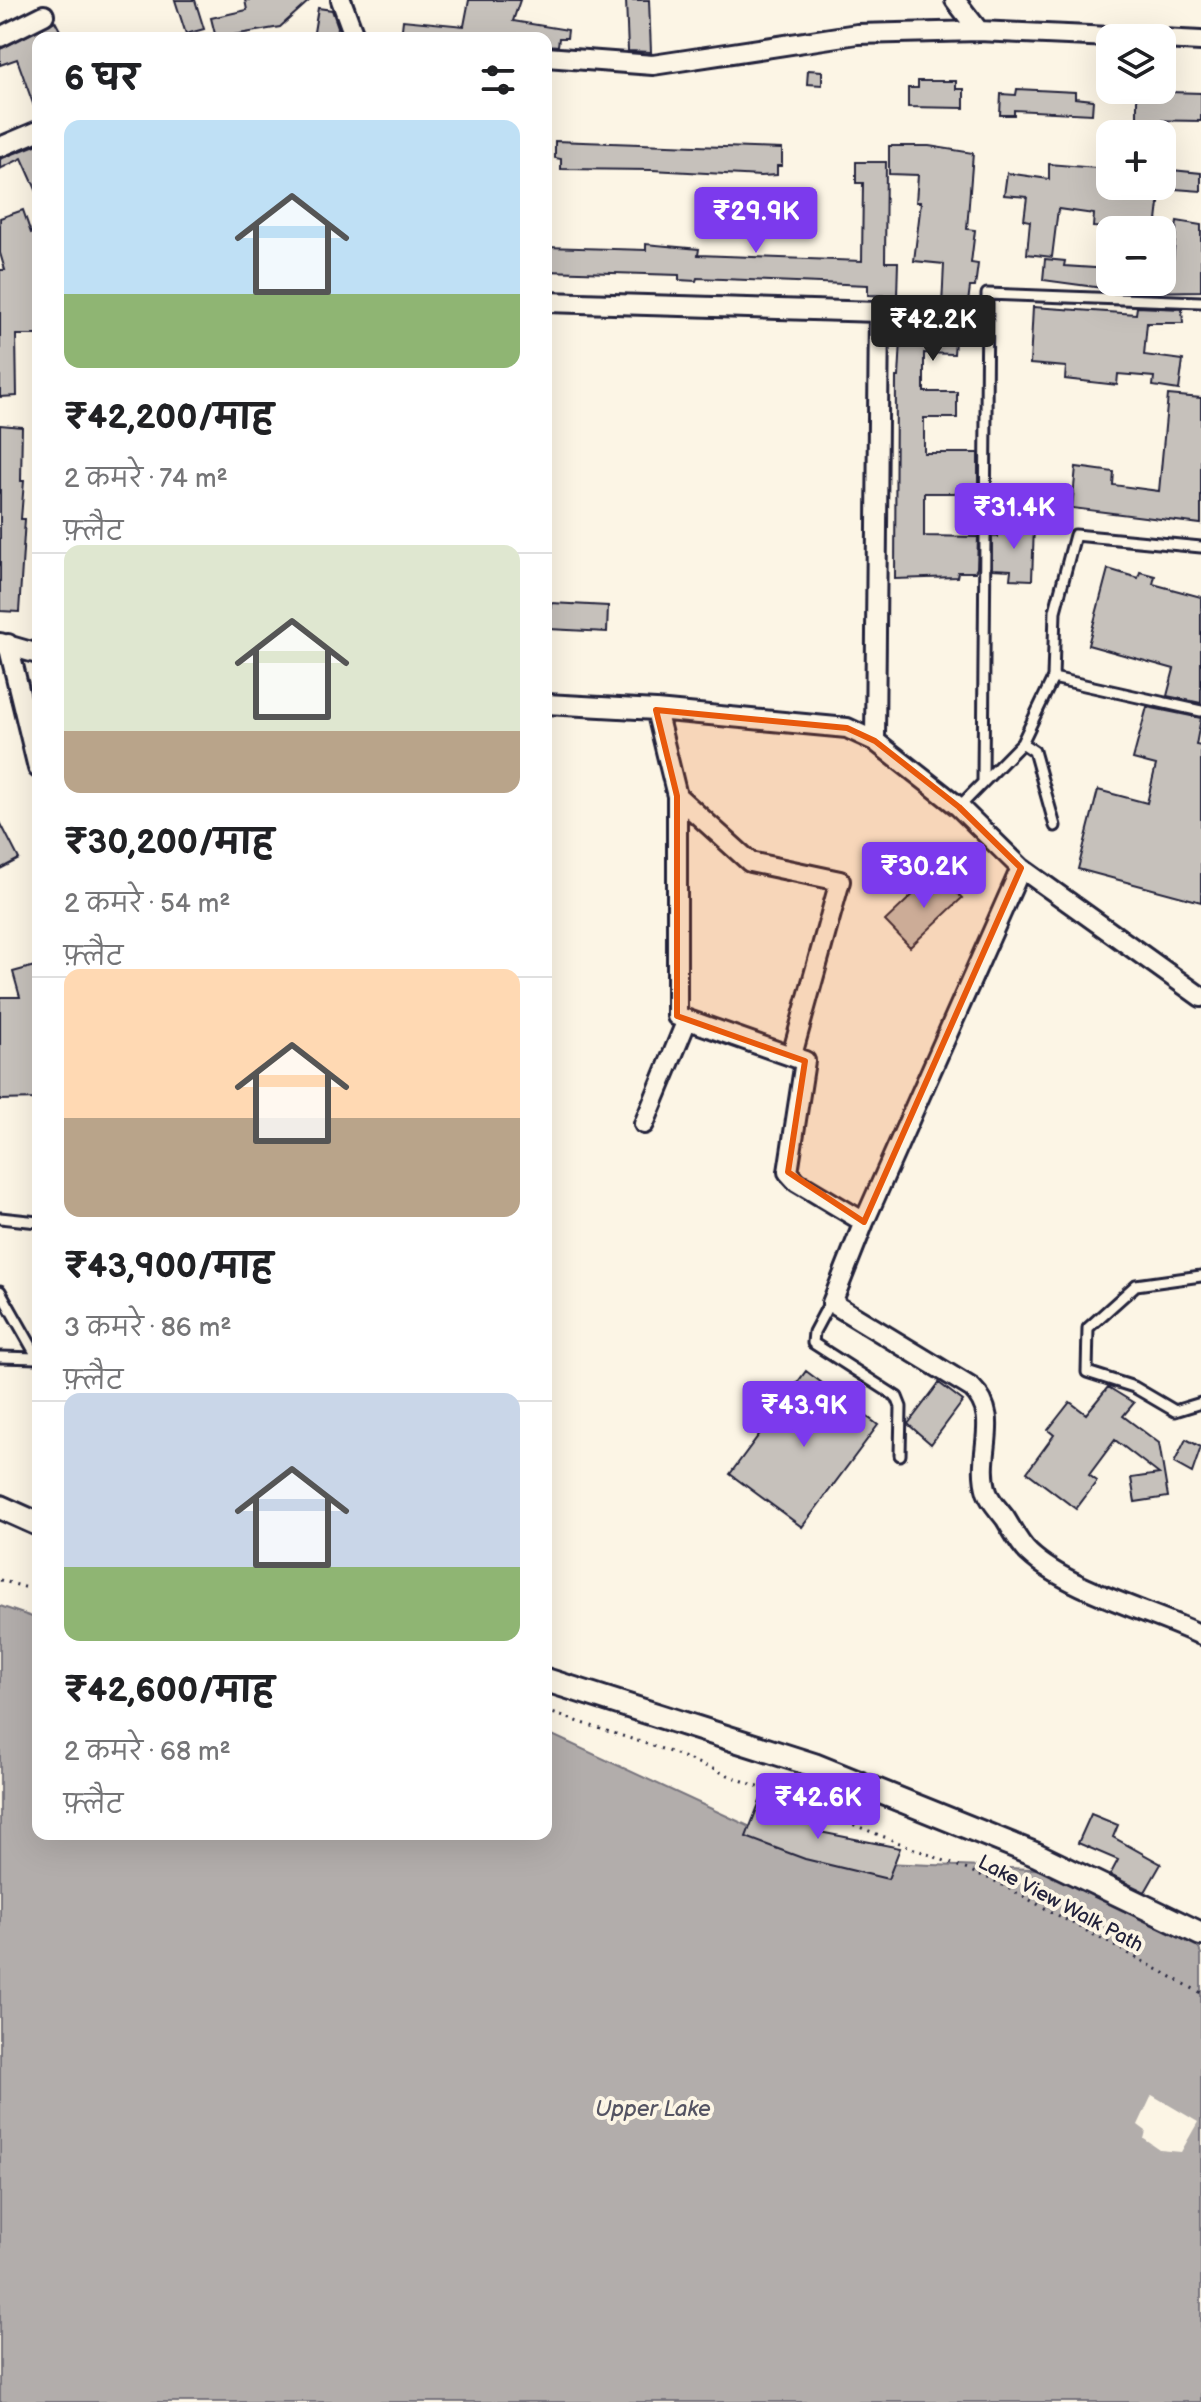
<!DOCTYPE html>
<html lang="hi">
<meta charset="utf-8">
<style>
body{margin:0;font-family:"Balsamiq Sans","Playpen Sans Deva",sans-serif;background:#f2f2f2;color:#202124;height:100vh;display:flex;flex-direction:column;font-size:30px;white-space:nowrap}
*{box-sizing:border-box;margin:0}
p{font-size:26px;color:#757577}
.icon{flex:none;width:44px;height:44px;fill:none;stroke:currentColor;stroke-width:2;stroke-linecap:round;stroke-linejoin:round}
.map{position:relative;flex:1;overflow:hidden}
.side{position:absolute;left:32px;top:32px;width:520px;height:1808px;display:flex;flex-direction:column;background:#fff;border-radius:16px;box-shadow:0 8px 32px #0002}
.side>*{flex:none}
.fabs{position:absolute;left:1096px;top:24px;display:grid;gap:16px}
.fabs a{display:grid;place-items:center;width:80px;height:80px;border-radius:16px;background:#fff;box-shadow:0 8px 32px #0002;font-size:40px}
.price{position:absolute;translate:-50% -68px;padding:0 18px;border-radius:8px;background:#7c3aed;color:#fff;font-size:26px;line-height:52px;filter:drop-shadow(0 2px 4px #0008)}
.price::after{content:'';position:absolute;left:50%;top:48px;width:24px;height:18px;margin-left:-12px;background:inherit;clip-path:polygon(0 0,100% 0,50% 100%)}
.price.active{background:#222;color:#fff}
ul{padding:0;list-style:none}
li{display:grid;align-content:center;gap:16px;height:424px;padding:0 32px}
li+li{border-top:2px solid #e0e0e0}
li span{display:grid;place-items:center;height:248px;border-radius:16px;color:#555}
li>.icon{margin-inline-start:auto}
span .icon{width:144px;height:144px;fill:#fffc;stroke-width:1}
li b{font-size:34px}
h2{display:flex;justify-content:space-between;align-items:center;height:96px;padding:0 32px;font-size:34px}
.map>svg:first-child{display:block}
</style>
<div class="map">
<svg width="1201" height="2402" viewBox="0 0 1201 2402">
<rect width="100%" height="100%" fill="#fcf5e5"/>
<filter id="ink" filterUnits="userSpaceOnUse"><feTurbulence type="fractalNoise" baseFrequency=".0125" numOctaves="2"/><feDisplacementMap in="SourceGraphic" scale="16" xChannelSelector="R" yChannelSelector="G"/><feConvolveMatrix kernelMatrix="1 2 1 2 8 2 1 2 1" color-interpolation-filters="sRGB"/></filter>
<g filter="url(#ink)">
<path fill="#b2adab" stroke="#78757e" stroke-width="2" d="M0 1606 38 1619V1834H546V1732L757 1830 833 1861 1055 1870 1197 1944 1201 1954V2402H0Z"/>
<path fill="#fcf5e5" d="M1152 2095 1198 2122 1181 2152 1160 2150 1144 2139 1146 2131 1138 2125Z"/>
<path fill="#c6c1bb" stroke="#22223b" stroke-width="2" d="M175 0H195L204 29 186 34Z
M245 0H310L280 27 216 38 211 18 247 10Z
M469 0H520L513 21 568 30 567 38H559L558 46 546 45V38H401L403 20 464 26Z
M626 0H649L651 52 628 51Z
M318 8 332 10 338 27 336 38H313Z
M55 21 64 38H38L36 112 17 59 0 65V49Z
M808 70 822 71V85L807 84Z
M918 81H956V89H964V108L908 107V88H918Z
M1017 89 1075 92V98L1093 100 1092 114 1014 110V115H1000L1001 94 1016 95Z
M1137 91 1201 93V121L1137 120Z
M555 141 782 149V166H777V175L761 176 652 170 561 169V159L555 158Z
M38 144V194L22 158 0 169V159Z
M889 146H929L973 153 967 229 975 230 971 263 978 264 975 287H970L963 341H955L954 354 924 353V392H957V418H924V453H978V493H924V536L978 537 977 568 975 572H958L957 577 895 579 896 377H899L903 303 942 306 944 264 914 261 921 202H916L918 175 889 174Z
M1096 159 1110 161V186H1161L1156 230 1093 227 1094 214 1058 209 1052 257 1027 254 1030 221 1024 220 1027 197 1004 195 1007 173 1049 179V164L1096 168Z
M856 162H886L885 262H898L897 296 868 295V285L697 278 696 281 679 280V275L546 271V247L646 250V244L699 249 698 255 862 261 863 183H856Z
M1162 169 1201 173V191L1162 188Z
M23 210 31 233 38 231V335H16L17 396 0 397V270H5L0 253V218Z
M1177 221 1201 225V291L1138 292 1139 282H1162V260L1173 261Z
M1045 259 1065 261 1064 266 1110 269V289L1043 280Z
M1033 307 1136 314 1137 307 1182 309 1183 323H1147L1144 355 1183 360 1179 390 1153 386 1154 377 1118 374 1117 385 1065 379 1066 367 1030 364Z
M1168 395 1201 398V524L1072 508 1076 467 1114 472 1113 485 1159 491Z
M0 425 22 427 21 481H24L21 519H25L19 612 0 611Z
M999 524 1034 526 1032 580 1010 579 1011 570 992 569V537H998Z
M1108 569 1138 578 1140 572 1155 576 1153 584 1201 597V703L1167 696 1174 669 1088 645Z
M551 603 608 606 607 632 549 629Z
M1147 707 1201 718 1196 745 1201 746V902L1078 869 1098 790 1147 803 1156 765 1133 759Z
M0 822 19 859 0 869Z
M937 872 962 898 910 947 885 921Z
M38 965V1099L0 1100V997H20L13 972Z
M806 1371 878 1425 802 1527 730 1474Z
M939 1383 963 1401 931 1444 908 1424Z
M1108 1387 1134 1403 1123 1416 1159 1443 1168 1497 1135 1502 1131 1478 1159 1474 1115 1440 1089 1475 1097 1481 1076 1509 1027 1472 1054 1435 1048 1430 1070 1402 1086 1414Z
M1186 1439 1201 1447 1192 1473 1174 1463Z
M762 1796 824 1821 820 1832 900 1848 888 1879 805 1859 746 1837Z
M1091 1814 1118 1825 1113 1837 1161 1864 1145 1892 1110 1875 1118 1860 1078 1843Z"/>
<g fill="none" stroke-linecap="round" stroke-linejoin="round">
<defs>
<path id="service" d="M1053 678 1201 711
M1022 743 1034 751 1055 826
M983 780 987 294 1201 302
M959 807 1022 743 1053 678 1055 611 1075 535 1201 547
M0 1218 38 1222
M1201 1276 1136 1285 1088 1328 1087 1372 1134 1387 1175 1411 1201 1403
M0 1291 38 1358
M831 1300 814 1332 813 1343 897 1397 901 1407 900 1455
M0 1357 38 1358"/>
<path id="minor" d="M341 0 355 38
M955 0 979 31
M0 37 44 15
M1162 39 1201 41
M546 57 653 65 857 34 979 31 1133 38
M0 147 38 131
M546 302 879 312 875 741
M0 643 38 654
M8 644 38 768
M546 704 656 710 847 728 875 741 959 807 1021 868 1201 997
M656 710 677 796V1016L805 1061 788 1172 797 1182 864 1222
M677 796 750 862 840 881 792 1055
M1021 868 864 1222 832 1303 972 1388C1003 1418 975 1454 987 1492 990 1501 999 1510 1005 1518 1012 1529 1019 1544 1029 1553 1068 1590 1151 1611 1201 1635
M644 1124 687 1020"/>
<path id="tertiary" d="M0 1507 38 1524
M546 1680 814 1765 1037 1855 1201 1934"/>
</defs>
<use href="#service" stroke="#22223b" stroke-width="15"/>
<use href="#minor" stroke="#22223b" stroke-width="24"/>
<use href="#tertiary" stroke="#22223b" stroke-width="28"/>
<path stroke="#22223b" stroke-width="3" stroke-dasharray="2 6" stroke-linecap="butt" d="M0 1580 38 1591
M546 1711 665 1750 993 1880 1201 1993"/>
<use href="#service" stroke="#fcf5e5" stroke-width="9"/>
<use href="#minor" stroke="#fcf5e5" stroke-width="18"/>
<use href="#tertiary" stroke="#fcf5e5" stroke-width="22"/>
</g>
</g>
<path fill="#e8590c" fill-opacity="0.2" stroke="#e8590c" stroke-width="6" stroke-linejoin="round" d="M656 710 847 728 875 741 959 807 1021 868 864 1222 788 1172 805 1061 677 1016V796Z"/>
<g text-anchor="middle" stroke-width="8" stroke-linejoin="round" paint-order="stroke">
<g font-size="20" fill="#22223b" stroke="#fcf5e5">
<text transform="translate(1061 1903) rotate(28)" y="7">Lake View Walk Path</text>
</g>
<g font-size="22" font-style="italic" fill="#545362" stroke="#fcf5e5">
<text x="653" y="2116">Upper Lake</text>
</g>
</g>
</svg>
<div class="fabs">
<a><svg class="icon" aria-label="layers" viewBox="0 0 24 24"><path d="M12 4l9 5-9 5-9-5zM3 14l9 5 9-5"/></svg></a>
<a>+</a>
<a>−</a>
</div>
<b class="price" style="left:756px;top:255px">₹29.9K</b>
<b class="price active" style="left:933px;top:363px">₹42.2K</b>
<b class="price" style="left:1014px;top:551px">₹31.4K</b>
<b class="price" style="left:924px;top:910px">₹30.2K</b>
<b class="price" style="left:804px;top:1449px">₹43.9K</b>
<b class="price" style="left:818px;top:1841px">₹42.6K</b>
<section class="side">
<h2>6 घर<svg class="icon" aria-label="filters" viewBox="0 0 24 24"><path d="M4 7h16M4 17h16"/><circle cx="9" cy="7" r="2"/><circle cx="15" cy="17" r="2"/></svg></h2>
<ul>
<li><span style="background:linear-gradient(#bfe0f5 70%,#8fb573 0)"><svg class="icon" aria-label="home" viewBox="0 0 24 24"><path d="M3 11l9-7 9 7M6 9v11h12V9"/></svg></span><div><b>₹42,200/माह</b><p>2 कमरे · 74 m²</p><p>फ़्लैट</p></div></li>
<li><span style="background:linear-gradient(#dfe7d0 75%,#b9a48a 0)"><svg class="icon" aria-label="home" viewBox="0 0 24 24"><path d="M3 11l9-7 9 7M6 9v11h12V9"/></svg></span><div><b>₹30,200/माह</b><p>2 कमरे · 54 m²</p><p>फ़्लैट</p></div></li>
<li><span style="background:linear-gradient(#ffd9b3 60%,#b9a48a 0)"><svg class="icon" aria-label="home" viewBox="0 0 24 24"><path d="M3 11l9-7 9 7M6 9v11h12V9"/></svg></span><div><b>₹43,900/माह</b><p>3 कमरे · 86 m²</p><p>फ़्लैट</p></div></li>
<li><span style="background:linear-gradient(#c9d6e8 70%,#8fb573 0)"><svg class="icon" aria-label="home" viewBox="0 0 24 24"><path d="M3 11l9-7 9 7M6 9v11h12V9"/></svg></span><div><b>₹42,600/माह</b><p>2 कमरे · 68 m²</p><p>फ़्लैट</p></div></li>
</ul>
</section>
</div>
